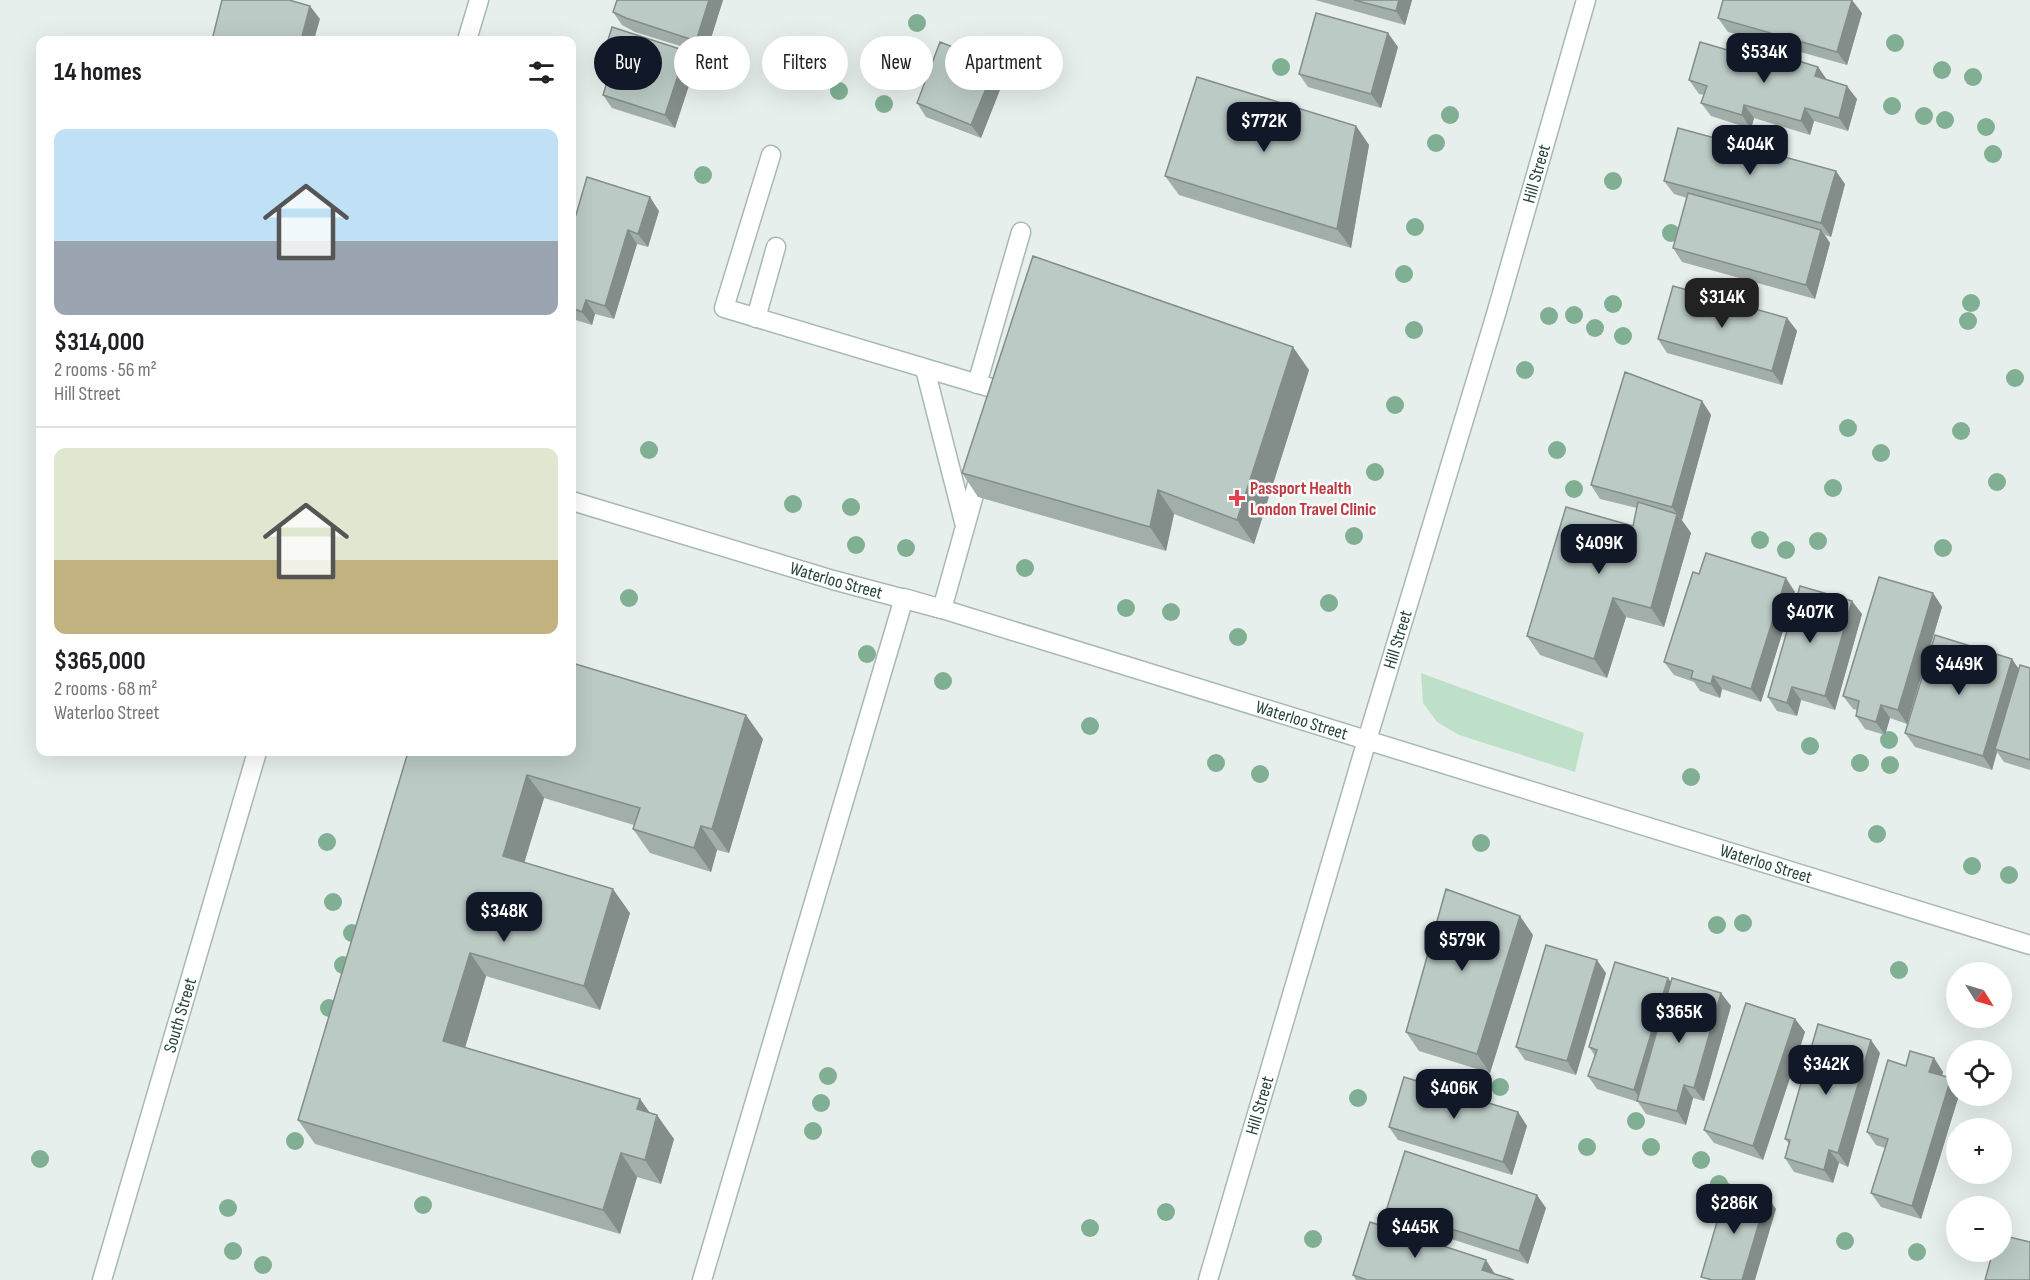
<!DOCTYPE html>
<meta charset="utf-8">
<style>
body{margin:0;font-family:"Sofia Sans Condensed",sans-serif;background:#f6f6f6;color:#202124;height:100vh;display:flex;flex-direction:column;font-size:22px;white-space:nowrap}
*{box-sizing:border-box;margin:0}
p{font-size:20px;color:#757577}
.icon{flex:none;width:33px;height:33px;fill:none;stroke:currentColor;stroke-width:2;stroke-linecap:round;stroke-linejoin:round}
.map{position:relative;flex:1;overflow:hidden}
.side{position:absolute;left:36px;top:36px;width:540px;height:720px;display:flex;flex-direction:column;background:#fff;border-radius:12px;box-shadow:0 6px 24px #0002}
.side>*{flex:none}
.banner{position:absolute;left:594px;top:36px;width:570px;height:54px;display:flex;gap:12px}
.needle{width:39px;rotate:127deg}
.fabs{position:absolute;left:1946px;top:962px;display:grid;gap:12px}
.fabs a{display:grid;place-items:center;width:66px;height:66px;border-radius:50%;background:#fff;box-shadow:0 6px 24px #0002;font-size:30px}
.price{position:absolute;translate:-50% -51px;padding:0 14px;border-radius:12px;background:#111827;color:#fff;font-size:20px;line-height:39px;filter:drop-shadow(0 2px 3px #0008)}
.price::after{content:'';position:absolute;left:50%;top:36px;width:18px;height:14px;margin-left:-9px;background:inherit;clip-path:polygon(0 0,100% 0,50% 100%)}
.price.current{background:#222;color:#fff}
ul{padding:0;list-style:none}
li{display:grid;align-content:center;gap:12px;height:318px;padding:0 18px}
li+li{border-top:2px solid #e0e0e0}
li span{display:grid;place-items:center;height:186px;border-radius:12px;color:#555}
li>.icon{margin-inline-start:auto}
span .icon{width:108px;height:108px;fill:#fffc;stroke-width:1}
li b{font-size:26px}
h2{display:flex;justify-content:space-between;align-items:center;height:72px;padding:0 18px;font-size:26px}
.chip{padding:0 21px;border-radius:27px;background:#fff;box-shadow:0 6px 24px #0002;font-size:21px;line-height:54px}
.chip.current{background:#111827;color:#fff}
.map>svg:first-child{display:block}
</style>
<div class="map">
<svg width="2030" height="1280" viewBox="0 0 2030 1280">
<rect width="100%" height="100%" fill="#e6efeb"/>
<path fill="#bfe0c8" d="M1421 673 1584 733 1575 772 1459 735 1437 722 1423 703Z"/>
<g fill="none" stroke-linecap="round" stroke-linejoin="round">
<defs>
<g id="minor">
<path d="M467 40 479 0"/>
<path d="M771 155 724 308 1005 392"/>
<path d="M756 318 776 247"/>
<path d="M925 369 964 522"/>
<path d="M977 384 1021 232"/>
<path id="s1" d="M572 501 833 580 942 609 2030 945"/>
<path id="s2" d="M102 1280 257 752"/>
<path d="M702 1280 904 598 942 609 981 470"/>
<path id="s3" d="M1208 1280 1367 740 1496 314 1586 0"/>
</g>
</defs>
<use href="#minor" stroke="#a8b8b2" stroke-width="21"/>
<use href="#minor" stroke="#fff" stroke-width="18"/>
</g>
<g fill="#80af93">
<circle cx="917" cy="23" r="9"/>
<circle cx="1895" cy="43" r="9"/>
<circle cx="966" cy="49" r="9"/>
<circle cx="726" cy="57" r="9"/>
<circle cx="1281" cy="67" r="9"/>
<circle cx="1942" cy="70" r="9"/>
<circle cx="774" cy="71" r="9"/>
<circle cx="1973" cy="77" r="9"/>
<circle cx="839" cy="91" r="9"/>
<circle cx="884" cy="104" r="9"/>
<circle cx="1892" cy="106" r="9"/>
<circle cx="1450" cy="115" r="9"/>
<circle cx="1924" cy="116" r="9"/>
<circle cx="1945" cy="120" r="9"/>
<circle cx="1986" cy="127" r="9"/>
<circle cx="1436" cy="143" r="9"/>
<circle cx="1993" cy="154" r="9"/>
<circle cx="703" cy="175" r="9"/>
<circle cx="1613" cy="181" r="9"/>
<circle cx="1415" cy="227" r="9"/>
<circle cx="1671" cy="233" r="9"/>
<circle cx="1404" cy="274" r="9"/>
<circle cx="1971" cy="303" r="9"/>
<circle cx="1613" cy="304" r="9"/>
<circle cx="1574" cy="315" r="9"/>
<circle cx="1549" cy="316" r="9"/>
<circle cx="1968" cy="321" r="9"/>
<circle cx="1595" cy="328" r="9"/>
<circle cx="1414" cy="330" r="9"/>
<circle cx="1623" cy="336" r="9"/>
<circle cx="1525" cy="370" r="9"/>
<circle cx="2015" cy="378" r="9"/>
<circle cx="1395" cy="405" r="9"/>
<circle cx="1848" cy="428" r="9"/>
<circle cx="1961" cy="431" r="9"/>
<circle cx="649" cy="450" r="9"/>
<circle cx="1557" cy="450" r="9"/>
<circle cx="1881" cy="453" r="9"/>
<circle cx="1375" cy="472" r="9"/>
<circle cx="1997" cy="482" r="9"/>
<circle cx="1833" cy="488" r="9"/>
<circle cx="1574" cy="489" r="9"/>
<circle cx="793" cy="504" r="9"/>
<circle cx="851" cy="507" r="9"/>
<circle cx="1354" cy="536" r="9"/>
<circle cx="1760" cy="540" r="9"/>
<circle cx="1818" cy="541" r="9"/>
<circle cx="856" cy="545" r="9"/>
<circle cx="906" cy="548" r="9"/>
<circle cx="1943" cy="548" r="9"/>
<circle cx="1786" cy="550" r="9"/>
<circle cx="1025" cy="568" r="9"/>
<circle cx="629" cy="598" r="9"/>
<circle cx="1329" cy="603" r="9"/>
<circle cx="1126" cy="608" r="9"/>
<circle cx="1171" cy="612" r="9"/>
<circle cx="1238" cy="637" r="9"/>
<circle cx="867" cy="654" r="9"/>
<circle cx="943" cy="681" r="9"/>
<circle cx="1090" cy="726" r="9"/>
<circle cx="1889" cy="740" r="9"/>
<circle cx="1810" cy="746" r="9"/>
<circle cx="1216" cy="763" r="9"/>
<circle cx="1860" cy="763" r="9"/>
<circle cx="1890" cy="765" r="9"/>
<circle cx="1260" cy="774" r="9"/>
<circle cx="1691" cy="777" r="9"/>
<circle cx="1877" cy="834" r="9"/>
<circle cx="327" cy="842" r="9"/>
<circle cx="1481" cy="843" r="9"/>
<circle cx="1972" cy="866" r="9"/>
<circle cx="2009" cy="875" r="9"/>
<circle cx="333" cy="902" r="9"/>
<circle cx="1743" cy="923" r="9"/>
<circle cx="1717" cy="925" r="9"/>
<circle cx="352" cy="933" r="9"/>
<circle cx="343" cy="965" r="9"/>
<circle cx="1899" cy="970" r="9"/>
<circle cx="329" cy="1008" r="9"/>
<circle cx="828" cy="1076" r="9"/>
<circle cx="1500" cy="1087" r="9"/>
<circle cx="1358" cy="1098" r="9"/>
<circle cx="821" cy="1103" r="9"/>
<circle cx="1636" cy="1121" r="9"/>
<circle cx="813" cy="1131" r="9"/>
<circle cx="295" cy="1141" r="9"/>
<circle cx="1587" cy="1147" r="9"/>
<circle cx="1651" cy="1147" r="9"/>
<circle cx="40" cy="1159" r="9"/>
<circle cx="1701" cy="1160" r="9"/>
<circle cx="1719" cy="1184" r="9"/>
<circle cx="423" cy="1205" r="9"/>
<circle cx="228" cy="1208" r="9"/>
<circle cx="1166" cy="1212" r="9"/>
<circle cx="1090" cy="1228" r="9"/>
<circle cx="1313" cy="1239" r="9"/>
<circle cx="1845" cy="1241" r="9"/>
<circle cx="233" cy="1251" r="9"/>
<circle cx="1917" cy="1252" r="9"/>
<circle cx="263" cy="1265" r="9"/>
</g>
<path fill="#a1aea9" d="M723 0 706 54 635 32 622 25 613 12Z
M1315 0H1412L1405 25Z
M1862 13 1847 65 1728 32 1718 18Z
M1398 47 1381 108 1308 87 1299 74Z
M601 63 696 64 675 128 612 108 603 95 609 74Z
M1779 65 1818 67 1827 80 1857 99 1848 131 1814 121 1810 135 1754 118 1751 129 1711 116 1701 103 1704 95 1699 94 1689 80Z
M1005 77 981 138 926 117 917 103Z
M1356 126 1369 145 1351 248 1179 195 1165 176Z
M1664 181 1845 184 1831 237 1825 235 1830 243 1815 299 1682 262 1673 248 1687 198 1674 194Z
M659 211 648 247 637 244 614 319 595 314 592 325 572 319V213L576 215Z
M1787 318 1797 331 1782 385 1667 353 1658 339Z
M1309 370 1254 544 1174 514 1166 551 978 497 962 473Z
M1702 401 1711 415 1682 520 1691 533 1664 627 1626 617 1607 678 1540 655 1527 636 1633 526 1637 508 1600 499 1591 485Z
M1699 574 1795 592 1761 702 1722 689 1720 698 1700 691 1694 682 1674 675 1664 662Z
M1933 593 1942 607 1907 724 1890 718 1885 735 1865 729 1856 716 1857 710 1853 709 1843 696Z
M1862 614 1835 710 1801 700 1797 716 1777 711 1768 697Z
M2030 668V770L2004 762 1997 752 1992 770 1915 747 1905 733 2019 669Z
M763 739 729 853 717 850 711 872 650 853 633 829 634 825 544 798 524 863 630 913 600 1010 486 976 465 1048 640 1099 650 1113 674 1139 661 1184 637 1177 620 1234 315 1144 298 1120 408 752Z
M1533 935 1490 1073 1419 1051 1406 1032Z
M1606 973 1576 1075 1525 1060 1516 1047Z
M1671 982 1731 1006 1704 1101 1693 1098 1686 1125 1646 1114 1638 1102 1597 1089 1588 1076 1595 1056 1589 1047Z
M1795 1019 1805 1032 1763 1160 1714 1143 1704 1130Z
M1880 1053 1848 1167 1839 1163 1833 1183 1794 1172 1785 1158 1789 1144 1785 1139Z
M1934 1058 1943 1072 1942 1076 1951 1078 1956 1086V1095H1959L1921 1219 1881 1207 1871 1193 1885 1148 1876 1145 1867 1132 1906 1066Z
M1518 1112 1527 1126 1512 1175 1398 1140 1389 1127Z
M1387 1208H1546L1528 1264 1396 1221Z
M1495 1274 1514 1280H1356L1353 1275Z"/>
<path fill="#838d89" d="M709 0H723L706 54 696 41Z
M1399 0H1412L1405 25 1396 11Z
M1852 0 1862 13 1847 65 1837 52Z
M310 6 320 19 314 40H301Z
M1388 33 1398 47 1381 108 1371 94Z
M686 51 696 64 675 128 665 115Z
M996 64 1005 77 981 138 971 125Z
M1818 67 1827 80 1815 76Z
M1847 86 1857 99 1848 131 1839 118Z
M1744 105 1754 118 1751 129 1742 115Z
M1805 108 1814 121 1810 135 1801 121Z
M1356 126 1369 145 1351 248 1337 229Z
M1836 171 1845 184 1831 237 1821 223Z
M650 197 659 211 648 247 638 234Z
M628 230 637 244 614 319 605 306Z
M1821 230 1830 243 1815 299 1806 285Z
M586 300 595 314 592 325 582 312Z
M1787 318 1797 331 1782 385 1772 371Z
M1293 347 1309 370 1254 544 1237 520Z
M1702 401 1711 415 1682 520 1672 507Z
M1158 490 1174 514 1166 551 1150 527Z
M1677 514 1691 533 1664 627 1651 608Z
M1786 578 1795 592 1761 702 1751 689Z
M1933 593 1942 607 1907 724 1898 710Z
M1613 598 1626 617 1607 678 1594 659Z
M1852 601 1862 614 1835 710 1825 696Z
M2012 659 2021 672 1995 749 1997 752 1992 770 1983 756Z
M1713 676 1722 689 1720 698 1711 684Z
M1792 687 1801 700 1797 716 1787 703Z
M1881 705 1890 718 1885 735 1876 722Z
M746 715 763 739 729 853 712 829Z
M527 775 544 798 519 880 503 856Z
M701 826 717 850 711 872 694 848Z
M613 889 630 913 600 1010 584 986Z
M1520 916 1533 935 1490 1073 1477 1054Z
M470 953 486 976 460 1065 443 1041Z
M1597 960 1606 973 1576 1075 1567 1061Z
M1668 978 1678 991 1643 1102 1634 1090Z
M1721 993 1731 1006 1704 1101 1694 1088Z
M1795 1019 1805 1032 1763 1160 1753 1146Z
M1871 1040 1880 1053 1848 1167 1838 1153Z
M1934 1058 1943 1072 1939 1086 1929 1072Z
M1951 1078 1956 1086V1095H1959L1921 1219 1912 1206Z
M1684 1085 1693 1098 1686 1125 1677 1111Z
M640 1099 656 1122 657 1115 674 1139 661 1184 645 1160 637 1109Z
M1518 1112 1527 1126 1512 1175 1503 1162Z
M1829 1150 1839 1163 1833 1183 1824 1170Z
M621 1153 637 1177 620 1234 603 1210Z
M1537 1195 1546 1208 1528 1264 1519 1251Z
M1767 1196 1776 1209 1755 1280H1742Z
M1486 1260 1495 1274 1482 1270Z"/>
<path fill="#bbcac4" stroke="#838d89" stroke-width="1.5" d="M222 0H289L310 6 301 40H212Z
M617 0H709L696 41 626 18 613 12Z
M1354 0H1399L1396 11Z
M1723 0H1852L1837 52 1718 18Z
M1316 13 1388 33 1371 94 1299 74Z
M612 27 686 51 665 115 603 95 612 66 601 63Z
M940 42 996 64 971 125 917 103Z
M1700 42 1779 65 1782 56 1818 67 1815 76 1847 86 1839 118 1805 108 1801 121 1744 105 1742 115 1701 103 1707 86 1689 80Z
M1197 77 1356 126 1337 229 1165 176Z
M1678 128 1836 171 1821 223 1664 181Z
M587 177 650 197 638 234 628 230 605 306 586 300 582 312 572 308V213L576 215Z
M1688 193 1821 230 1806 285 1673 248Z
M1033 256 1293 347 1237 520 1158 490 1150 527 962 473Z
M1673 286 1787 318 1772 371 1658 339Z
M1625 372 1702 401 1672 507 1591 485Z
M1638 502 1677 514 1651 608 1613 598 1594 659 1527 636 1566 507 1633 526Z
M1706 553 1786 578 1751 689 1713 676 1711 684 1691 678 1693 671 1664 662 1693 572 1699 574Z
M1879 577 1933 593 1898 710 1881 705 1876 722 1856 716 1859 701 1843 696Z
M1800 586 1852 601 1825 696 1792 687 1787 703 1768 697Z
M1935 635 2012 659 1983 756 1905 733Z
M572 663 746 715 712 829 701 826 694 848 633 829 640 808 527 775 503 856 613 889 584 986 470 953 443 1041 640 1099 637 1109 657 1115 645 1160 621 1153 603 1210 298 1120 408 752H572Z
M2020 665 2030 668V760L1995 749Z
M1446 889 1520 916 1477 1054 1406 1032Z
M1546 945 1597 960 1567 1061 1516 1047Z
M1615 962 1668 978 1634 1090 1588 1076 1597 1050 1589 1047Z
M1672 978 1721 993 1694 1088 1684 1085 1677 1111 1637 1101Z
M1746 1003 1795 1019 1753 1146 1704 1130Z
M1818 1024 1871 1040 1838 1153 1829 1150 1824 1170 1785 1158 1790 1140 1785 1139Z
M1910 1051 1934 1058 1929 1072 1951 1078 1912 1206 1871 1193 1888 1139 1867 1132 1888 1060 1906 1066Z
M1404 1077 1518 1112 1503 1162 1389 1127Z
M1405 1151 1537 1195 1519 1251 1387 1208Z
M1728 1184 1767 1196 1742 1280H1712L1701 1277Z
M1370 1222 1486 1260 1482 1270 1514 1280H1367L1353 1275Z
M2001 1235 2030 1242V1280H1985L1993 1251H2001Z"/>
<path fill="#e0444e" stroke="#f7fbf9" stroke-width="2" d="M1234 489h6v6h6v6h-6v6h-6v-6h-6v-6h6z"/>
<g text-anchor="middle" stroke-width="5" stroke-linejoin="round" paint-order="stroke">
<g font-size="18" fill="#24423a" stroke="#f7fbf9">
<text dy="6" stroke="none"><textPath href="#s3" startOffset="1154">Hill Street</textPath></text>
<text dy="6" stroke="none"><textPath href="#s1" startOffset="276">Waterloo Street</textPath></text>
<text dy="6" stroke="none"><textPath href="#s3" startOffset="668">Hill Street</textPath></text>
<text dy="6" stroke="none"><textPath href="#s1" startOffset="762">Waterloo Street</textPath></text>
<text dy="6" stroke="none"><textPath href="#s1" startOffset="1248">Waterloo Street</textPath></text>
<text dy="6" stroke="none"><textPath href="#s2" startOffset="276">South Street</textPath></text>
<text dy="6" stroke="none"><textPath href="#s3" startOffset="182">Hill Street</textPath></text>
</g>
<g font-size="18" font-weight="bold" fill="#be3a42" stroke="#f7fbf9" text-anchor="start">
<text x="1250" y="494">Passport Health<tspan x="1250" dy="21">London Travel Clinic</tspan></text>
</g>
</g>
</svg>
<div class="fabs">
<a><svg class="needle" viewBox="-14 -14 28 28"><path d="M0-13l5 13h-10z" fill="#e53935"/><path d="M0 13l5-13h-10z" fill="#757577"/></svg></a>
<a><svg class="icon" aria-label="locate" viewBox="0 0 24 24"><circle cx="12" cy="12" r="6"/><path d="M12 2v4M12 18v4M2 12h4M18 12h4"/></svg></a>
<a>+</a>
<a>−</a>
</div>
<b class="price" style="left:1764px;top:84px">$534K</b>
<b class="price" style="left:1264px;top:153px">$772K</b>
<b class="price" style="left:1750px;top:176px">$404K</b>
<b class="price current" style="left:1722px;top:329px">$314K</b>
<b class="price" style="left:1599px;top:575px">$409K</b>
<b class="price" style="left:1810px;top:644px">$407K</b>
<b class="price" style="left:1959px;top:696px">$449K</b>
<b class="price" style="left:504px;top:943px">$348K</b>
<b class="price" style="left:1462px;top:972px">$579K</b>
<b class="price" style="left:1679px;top:1044px">$365K</b>
<b class="price" style="left:1826px;top:1096px">$342K</b>
<b class="price" style="left:1454px;top:1120px">$406K</b>
<b class="price" style="left:1734px;top:1235px">$286K</b>
<b class="price" style="left:1415px;top:1259px">$445K</b>
<div class="banner">
<a class="chip current">Buy</a>
<a class="chip">Rent</a>
<a class="chip">Filters</a>
<a class="chip">New</a>
<a class="chip">Apartment</a>
</div>
<section class="side">
<h2>14 homes<svg class="icon" aria-label="filters" viewBox="0 0 24 24"><path d="M4 7h16M4 17h16"/><circle cx="9" cy="7" r="2"/><circle cx="15" cy="17" r="2"/></svg></h2>
<ul>
<li><span style="background:linear-gradient(#bfe0f5 60%,#9aa5b1 0)"><svg class="icon" aria-label="home" viewBox="0 0 24 24"><path d="M3 11l9-7 9 7M6 9v11h12V9"/></svg></span><div><b>$314,000</b><p>2 rooms · 56 m²</p><p>Hill Street</p></div></li>
<li><span style="background:linear-gradient(#dfe7d0 60%,#c2b280 0)"><svg class="icon" aria-label="home" viewBox="0 0 24 24"><path d="M3 11l9-7 9 7M6 9v11h12V9"/></svg></span><div><b>$365,000</b><p>2 rooms · 68 m²</p><p>Waterloo Street</p></div></li>
</ul>
</section>
</div>
